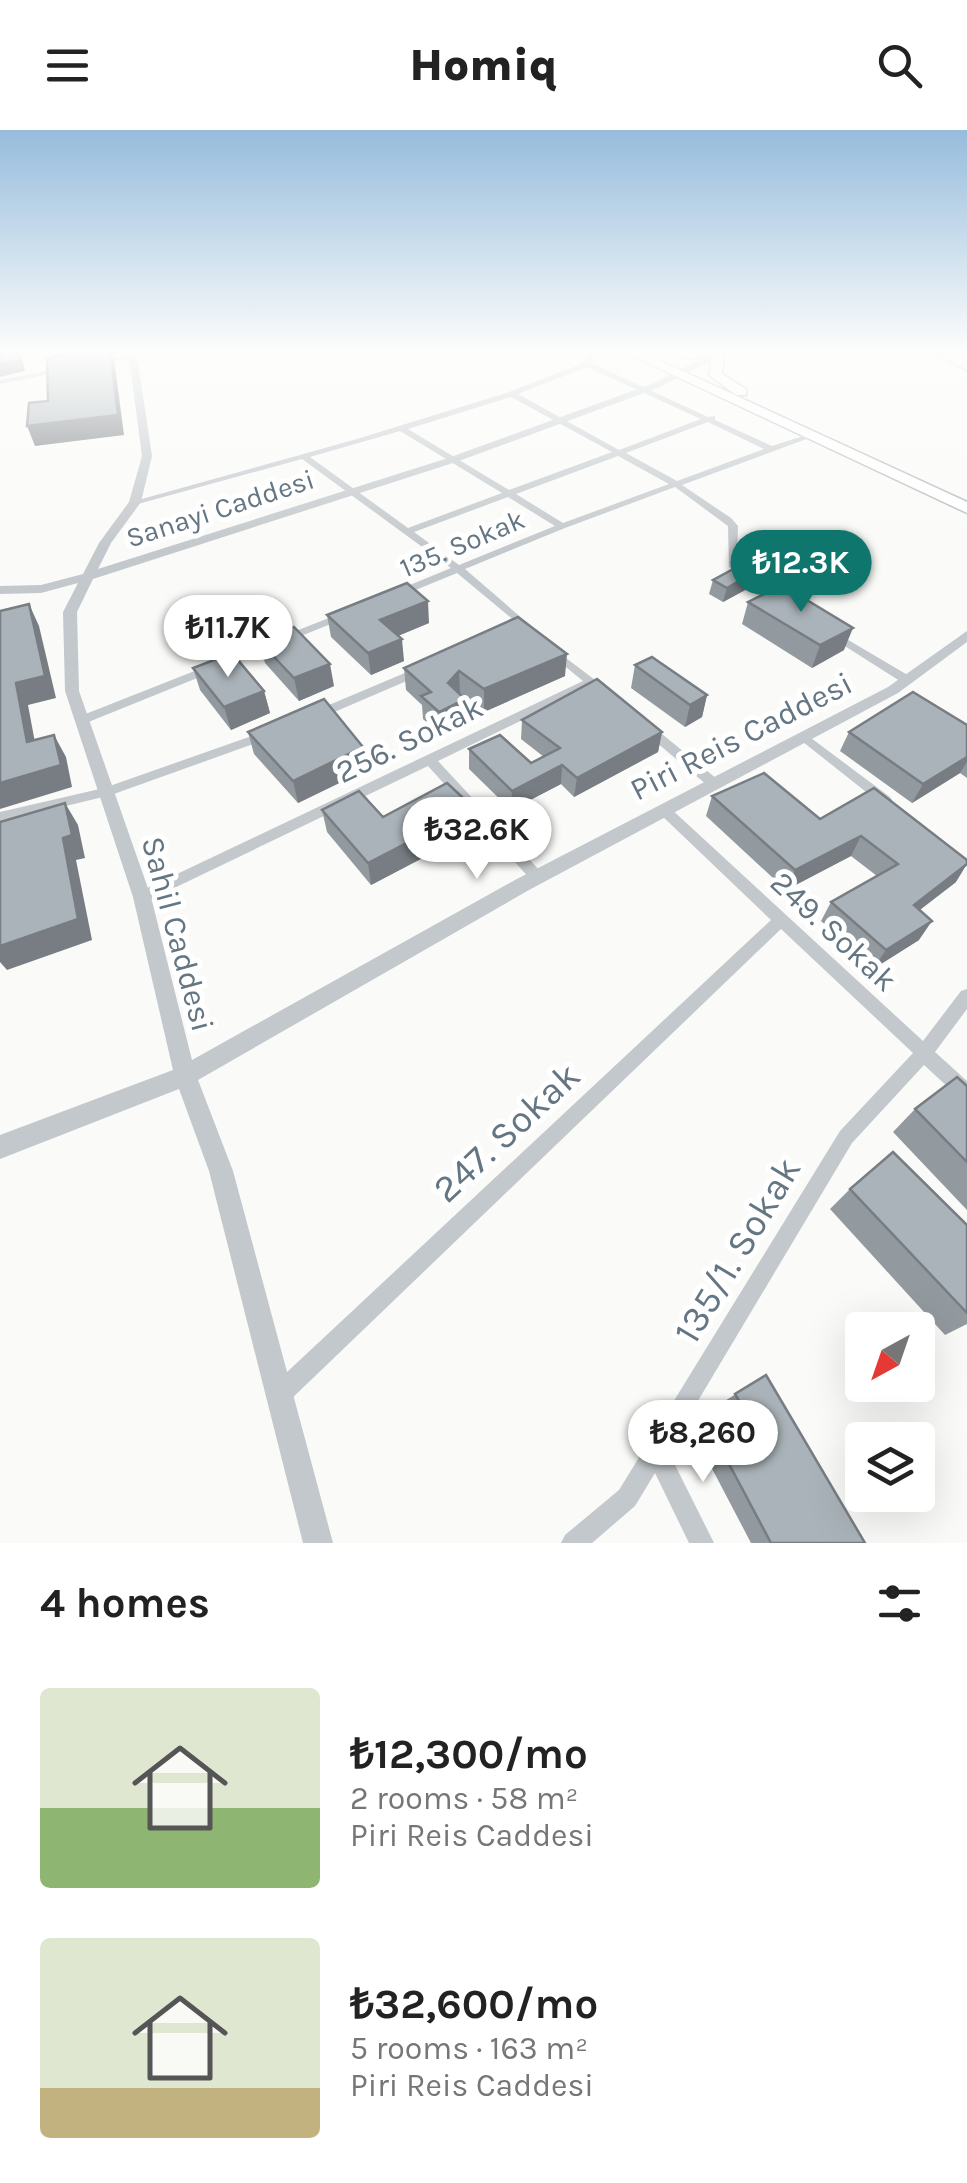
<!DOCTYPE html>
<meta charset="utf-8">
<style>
body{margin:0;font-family:Karla,sans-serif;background:#f2f2f2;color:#222;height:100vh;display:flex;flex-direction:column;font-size:38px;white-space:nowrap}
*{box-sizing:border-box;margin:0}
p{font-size:32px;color:#767676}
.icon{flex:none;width:55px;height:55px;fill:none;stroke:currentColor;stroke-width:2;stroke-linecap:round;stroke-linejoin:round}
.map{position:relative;height:1413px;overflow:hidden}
.panel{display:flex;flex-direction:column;background:#fff;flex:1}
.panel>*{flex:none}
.needle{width:65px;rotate:220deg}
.fabs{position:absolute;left:845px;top:1182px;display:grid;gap:20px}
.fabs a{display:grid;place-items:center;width:90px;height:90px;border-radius:10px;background:#fff;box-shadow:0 10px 40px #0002;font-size:50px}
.price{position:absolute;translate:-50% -85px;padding:0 22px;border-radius:35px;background:#fff;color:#222;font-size:32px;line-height:65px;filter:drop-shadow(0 2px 5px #0008)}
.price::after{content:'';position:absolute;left:50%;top:60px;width:30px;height:22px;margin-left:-15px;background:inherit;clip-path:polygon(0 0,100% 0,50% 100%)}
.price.selected{background:#0f766e;color:#fff}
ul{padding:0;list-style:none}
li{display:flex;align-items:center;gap:30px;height:250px;padding:0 40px}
li span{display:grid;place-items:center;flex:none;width:280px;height:200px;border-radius:10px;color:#555}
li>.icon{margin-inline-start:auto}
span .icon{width:120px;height:120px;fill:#fffc;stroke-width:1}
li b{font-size:42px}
h2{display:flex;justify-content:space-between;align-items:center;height:120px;padding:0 40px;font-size:42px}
header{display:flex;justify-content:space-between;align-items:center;height:130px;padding:0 40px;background:#fff;font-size:45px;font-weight:800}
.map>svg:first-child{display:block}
</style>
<header><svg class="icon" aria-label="menu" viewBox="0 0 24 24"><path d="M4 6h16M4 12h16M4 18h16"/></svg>Homiq<svg class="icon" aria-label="search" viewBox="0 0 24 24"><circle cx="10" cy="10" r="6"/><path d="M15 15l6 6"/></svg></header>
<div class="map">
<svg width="967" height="1413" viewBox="0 0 967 1413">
<rect width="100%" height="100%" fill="#fafaf8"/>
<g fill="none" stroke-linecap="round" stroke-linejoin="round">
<path stroke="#bbc7cb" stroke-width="2.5" d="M927 220 967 241"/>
<defs>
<path id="trunk" d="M620 220H637L967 372V383Z
M647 220H719L691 229Z
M718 223 724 227 722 244 746 259V265H736L709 245 712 227Z"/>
</defs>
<use href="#trunk" stroke="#b4b9bd" stroke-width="3"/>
<path fill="#c3c8cc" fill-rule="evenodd" d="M154 220 132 224 129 222 130 220Z
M599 220H608L592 229 591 233 708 287 715 286V290L772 316 809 304V308L682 355 731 388 738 396 737 434 786 469V473H778L729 437 728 396 675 357 565 398 465 439 531 496 532 498 527 501 457 443 401 466H393V462L451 438 302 329 138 374 131 372 357 309 509 262 584 233 587 227ZM587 237 701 289 619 320 518 264ZM511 267 612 322 509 360 408 299ZM708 292 764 319 677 351 626 323ZM400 301 502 363 408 398 310 327ZM618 326 669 354 563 393 516 364ZM508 367 555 396 459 435 414 402Z
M132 225 134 228 99 235 96 233Z
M63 238 65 241 0 254V250Z
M344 482 348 483V487L86 593 82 594 76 590 78 587Z
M833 501 911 547 913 550 911 553H903L829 506 828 504Z
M554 519 607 559V565H599L590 557 438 631 542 743 544 747 542 751H532L428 636 147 771 142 773 137 771 135 767 137 763 583 551 550 524V520Z
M419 537 425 541 423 544 318 589 314 590 308 586 310 583Z
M647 594 651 595 717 649 718 652 717 655H707L643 601 641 598 643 595Z
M266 601 272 605 270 608 111 665 0 692V682L104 658Z
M807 605 890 667 892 670 890 673H880L803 612 801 609 803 606Z
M664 675 669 677 923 911 961 861 967 859V879L935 922 967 951V971L961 969 924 935 852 1013 668 1321 714 1413H689L655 1343 635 1376 592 1413H561L565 1405 619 1360 840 1001 913 923 781 799 287 1273 279 1276 271 1273 268 1265 271 1257 771 790 659 683 657 680Z"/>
<path fill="#c3c8cc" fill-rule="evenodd" d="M128 220H136L152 326 141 372 111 413 98 439 448 328 654 253 719 220H731L660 257 456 332 93 449 77 482 79 561 151 767 192 930 515 750 888 557 967 501V512L898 563 529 760 198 950 233 1041 333 1413H303L209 1041 179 959 0 1029V1005L173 940 133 767 65 561 63 482 78 453 41 463 0 464V456L41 455 83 444 99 413 129 372 142 326Z"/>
<use href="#trunk" fill="#fff" fill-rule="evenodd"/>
</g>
<path fill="#929a9f" d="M713 450 747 459 723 472 709 464Z
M748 472 844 520 812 538 742 494Z
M327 485 429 493 398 506 404 531 371 545 331 507Z
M259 511 334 556 299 571 265 533Z
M635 535 707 565 702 587 685 597 631 558Z
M193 538 264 561 270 583 231 600 200 560Z
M404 538 565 546 484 582 460 563 466 591 440 604 423 589 422 575 406 560Z
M522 590 662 602 658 622 574 667 561 654 511 680 469 639V619L531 633 544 627 521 609Z
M967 595V648L960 643 912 673 840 621 849 602Z
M248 602 366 640 298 673 254 624Z
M874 658 956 752 920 780 919 810 873 839 821 791 831 772 877 746 851 726 786 760 706 686 712 666 820 689Z
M322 680 383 687 474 701 371 755 327 702Z
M967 956V1080L893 1002 915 979Z
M850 1059 967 1095V1194L945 1205 830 1079Z
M766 1245 865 1413H751L696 1308 727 1288 720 1274Z"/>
<path fill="#777d82" d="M18 220H20L25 241 0 247V234Z
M67 220H115L116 224 112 225 115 236 124 305 35 316 27 296 118 285 54 236 50 224Z
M751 444 747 459 723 472 727 458Z
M428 471 429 493 383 512 380 490Z
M29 474 39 496 56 568 28 575 39 634 27 612 16 553Z
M853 498 844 520 812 538 820 515Z
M402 509 404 531 371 545 368 523Z
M567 524 565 546 484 582V559Z
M330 534 334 556 299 571 294 548Z
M459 541 460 563 448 553Z
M264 561 270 583 231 600 224 577Z
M707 565 702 587 685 597 690 575Z
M465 569 466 591 440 604 439 582Z
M662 602 658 622 574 667 577 648Z
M54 605 66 627 72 657 0 679V653Z
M363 617 366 640 298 673 293 651Z
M967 627V632L960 643 912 673 923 654Z
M562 635 561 654 511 680 512 661Z
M65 673 78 695 85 728 76 730 92 810 7 840 0 832V816L63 708Z
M474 678V701L371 755 368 733Z
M861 706 851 726 786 760 795 740Z
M967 734 956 752 901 794 914 775Z
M932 791 919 810 873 839 886 820Z"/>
<path fill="#aab3b9" stroke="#777d82" stroke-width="2.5" d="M0 220H18L20 229 0 234Z
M92 220H110L118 285 27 296 29 273 48 271 47 229Z
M739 436 751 444 727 458 713 450Z
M407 453 428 471 380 490 402 509 368 523 327 485Z
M782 455 853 498 820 515 748 472Z
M29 474 45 546 16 553 27 612 54 605 61 635 0 653V481Z
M518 487 567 524 484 559 459 541 448 553 465 569 439 582 421 566 431 562 404 538Z
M294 497 330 534 294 548 259 511Z
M232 523 264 561 224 577 193 538Z
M652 527 707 565 690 575 635 535Z
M597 549 662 602 577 648 562 635 512 661 469 619 500 605 531 633 560 618 522 590Z
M913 562 967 595V627L923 654 849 602Z
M324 569 363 617 293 651 248 602Z
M764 643 820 689 874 658 967 730V734L914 775 932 791 886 820 831 772 898 734 861 706 795 740 712 666Z
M447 653 474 678 368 733 322 680 359 661 383 687Z
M65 673 72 705 63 708 78 789 0 816V692Z
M957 947 967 956V1032L915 979Z
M893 1022 967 1095V1183L850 1059Z
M766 1245 865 1413H771L711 1300 744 1279 735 1264Z"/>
<linearGradient id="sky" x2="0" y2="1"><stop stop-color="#96bcdc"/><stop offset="0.53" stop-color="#fdfdfc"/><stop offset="1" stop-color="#fdfdfc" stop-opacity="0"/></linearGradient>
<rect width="967" height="418" fill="url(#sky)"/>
<g text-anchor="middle" stroke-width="10" stroke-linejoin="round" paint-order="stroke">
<g font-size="28" fill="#657683" stroke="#fff">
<text transform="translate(220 378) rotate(-18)" y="10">Sanayi Caddesi</text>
<text transform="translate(462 413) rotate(-23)" y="10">135. Sokak</text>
</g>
<g font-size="32" fill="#657683" stroke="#fff">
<text transform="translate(741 606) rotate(-27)" y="11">Piri Reis Caddesi</text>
<text transform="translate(409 609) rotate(-26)" y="11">256. Sokak</text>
<text transform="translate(834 801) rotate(43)" y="11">249. Sokak</text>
<text transform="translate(178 804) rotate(75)" y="11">Sahil Caddesi</text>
</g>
<g font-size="38" fill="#657683" stroke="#fff">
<text transform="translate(506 1002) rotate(-43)" y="13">247. Sokak</text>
<text transform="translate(737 1120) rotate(-59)" y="13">135/1. Sokak</text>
</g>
</g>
</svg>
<div class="fabs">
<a><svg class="needle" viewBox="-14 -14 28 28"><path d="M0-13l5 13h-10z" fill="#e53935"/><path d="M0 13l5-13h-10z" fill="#767676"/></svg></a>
<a><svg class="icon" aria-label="layers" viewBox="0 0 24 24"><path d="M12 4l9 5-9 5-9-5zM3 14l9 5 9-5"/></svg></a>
</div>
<b class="price selected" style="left:801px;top:485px">₺12.3K</b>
<b class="price" style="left:228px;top:550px">₺11.7K</b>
<b class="price" style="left:477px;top:752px">₺32.6K</b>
<b class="price" style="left:703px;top:1355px">₺8,260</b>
</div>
<section class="panel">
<h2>4 homes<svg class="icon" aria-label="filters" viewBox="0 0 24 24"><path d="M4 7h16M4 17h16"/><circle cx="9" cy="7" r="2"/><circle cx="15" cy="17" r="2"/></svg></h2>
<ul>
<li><span style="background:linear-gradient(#dfe7d0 60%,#8fb573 0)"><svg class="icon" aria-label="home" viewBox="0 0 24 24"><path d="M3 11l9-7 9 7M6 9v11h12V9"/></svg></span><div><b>₺12,300/mo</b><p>2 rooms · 58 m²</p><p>Piri Reis Caddesi</p></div></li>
<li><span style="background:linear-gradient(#dfe7d0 75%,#c2b280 0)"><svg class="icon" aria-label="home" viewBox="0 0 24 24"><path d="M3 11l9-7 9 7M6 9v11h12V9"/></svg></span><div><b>₺32,600/mo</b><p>5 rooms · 163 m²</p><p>Piri Reis Caddesi</p></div></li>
</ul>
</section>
